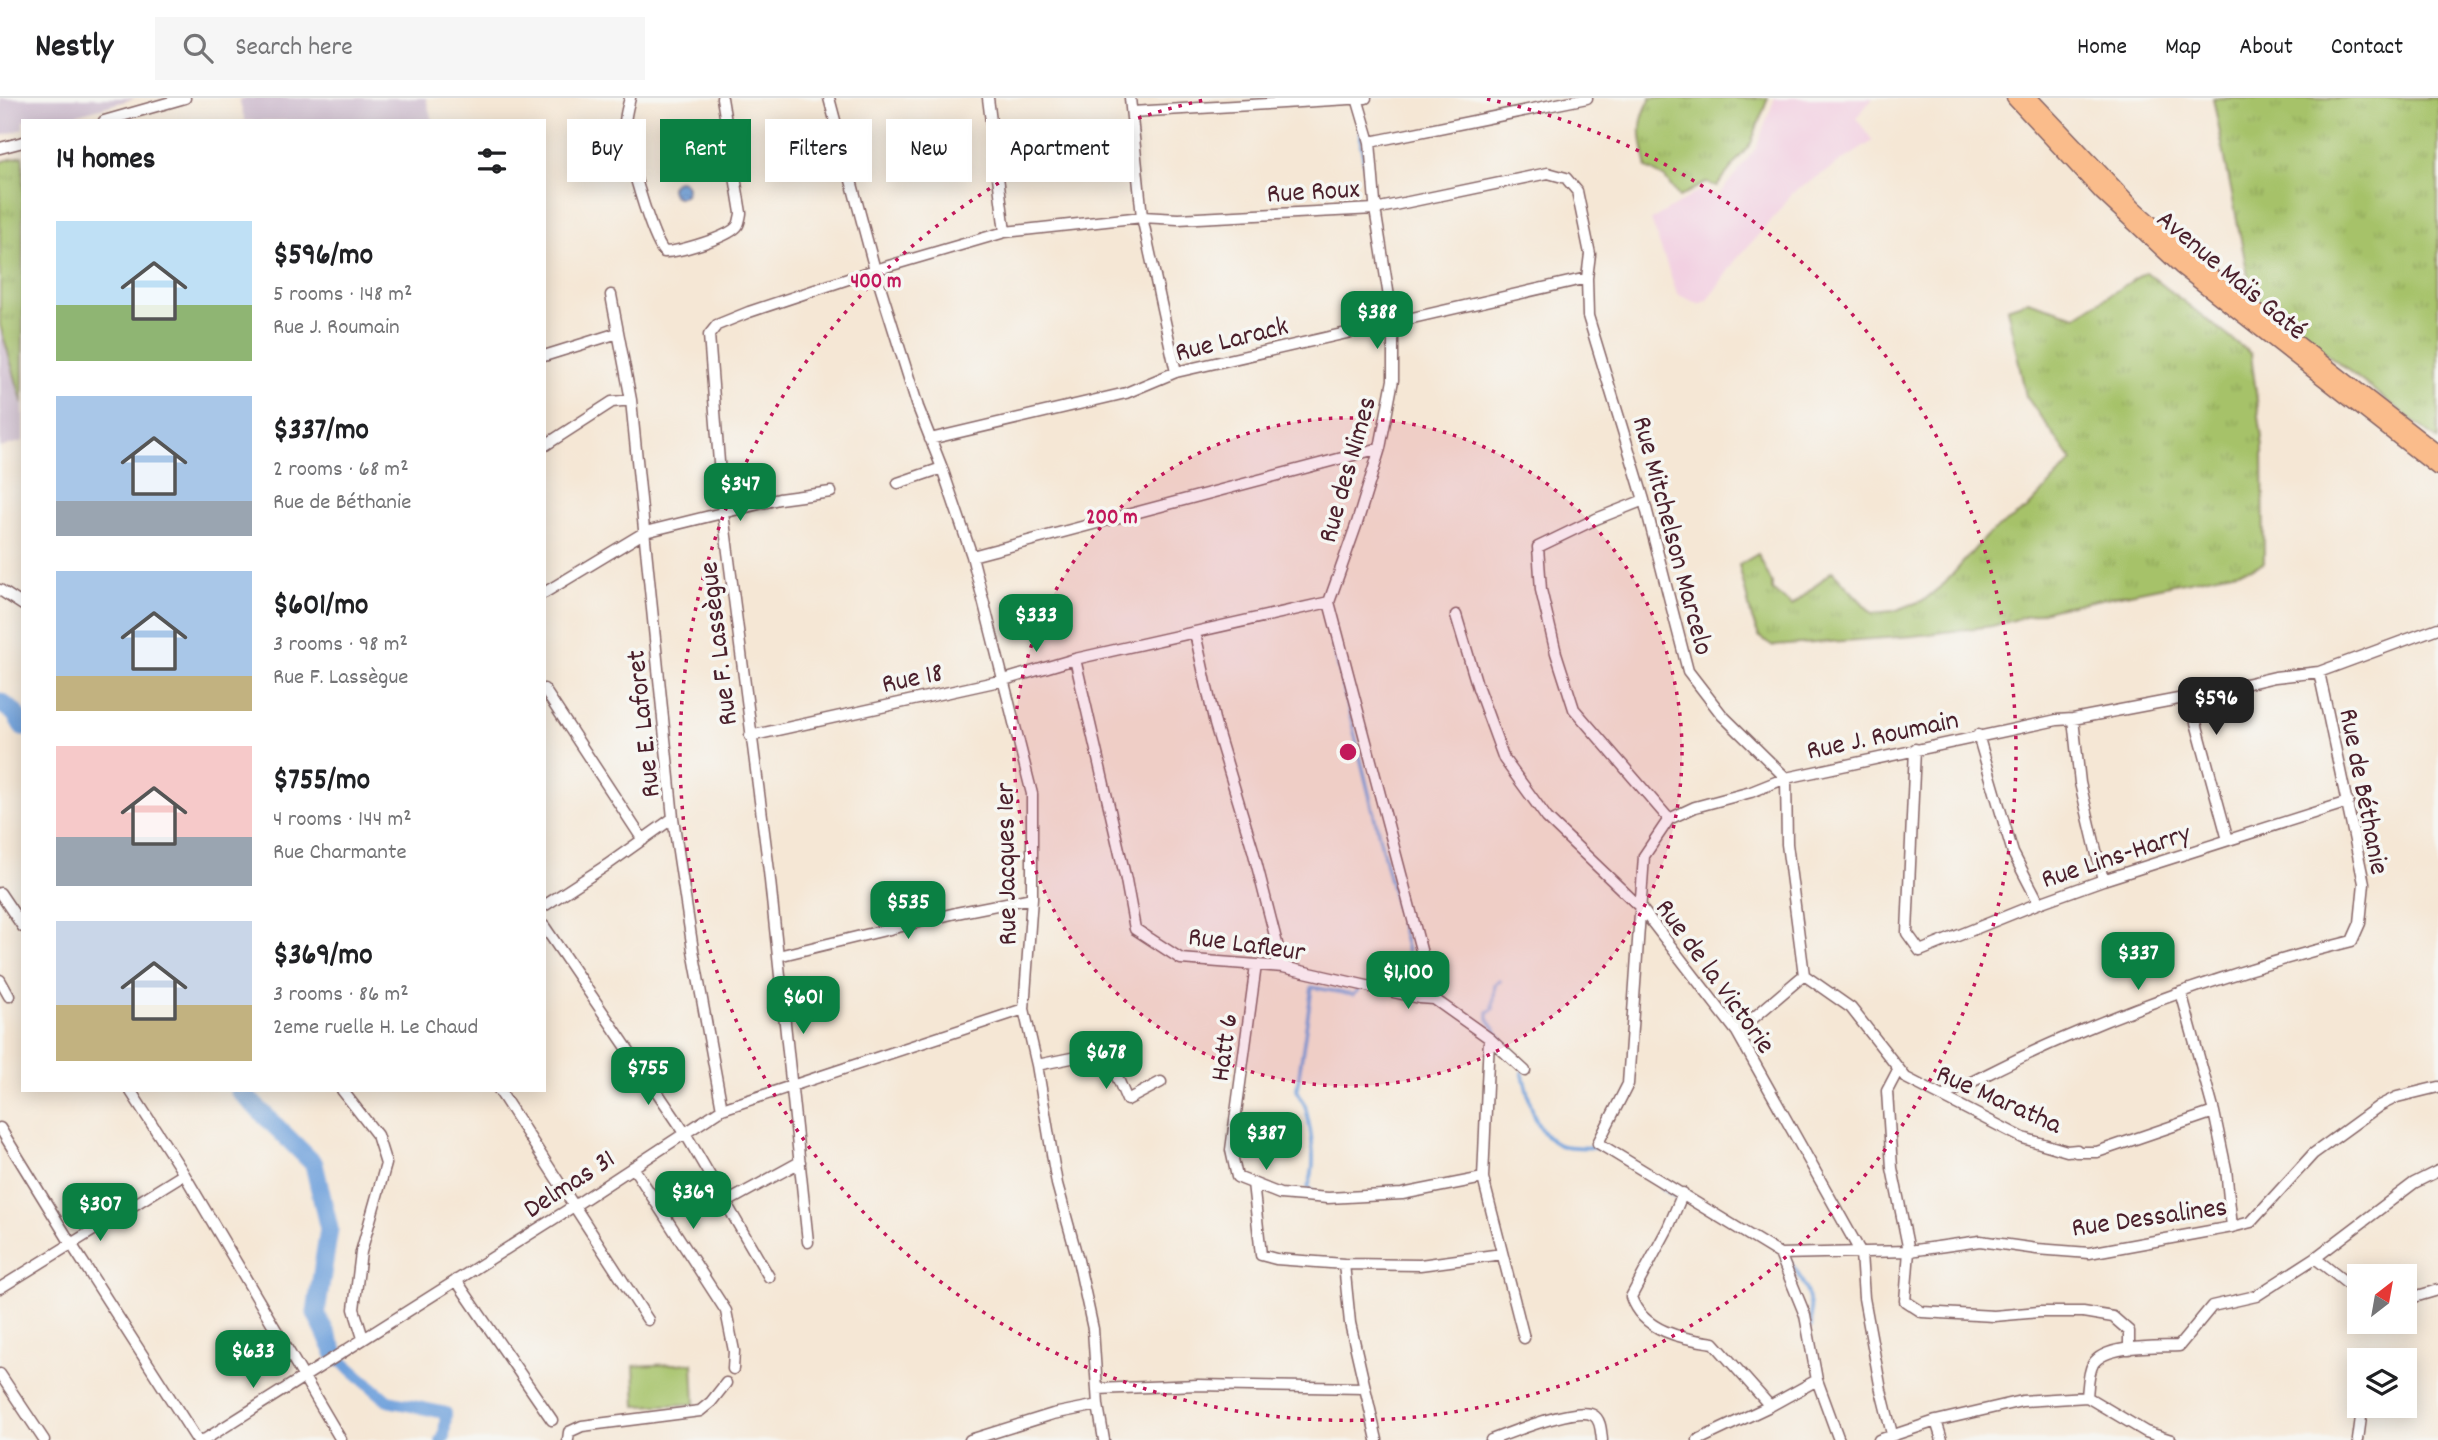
<!DOCTYPE html>
<meta charset="utf-8">
<style>
body{margin:0;font-family:Dekko,sans-serif;background:#f6f6f6;color:#202124;height:100vh;display:flex;flex-direction:column;font-size:26px;white-space:nowrap}
*{box-sizing:border-box;margin:0}
p{font-size:23px;color:#757577}
.icon{flex:none;width:38px;height:38px;fill:none;stroke:currentColor;stroke-width:2;stroke-linecap:round;stroke-linejoin:round}
.map{position:relative;flex:1;overflow:hidden}
.panel{position:absolute;left:21px;top:21px;width:525px;height:973px;display:flex;flex-direction:column;background:#fff;border-radius:0px;box-shadow:0 4px 18px #0003}
.panel>*{flex:none}
.top-card{position:absolute;left:567px;top:21px;width:665px;height:63px;display:flex;gap:14px}
.needle{width:46px;rotate:31deg}
.tools{position:absolute;left:2347px;top:1166px;display:grid;gap:14px}
.tools a{display:grid;place-items:center;width:70px;height:70px;border-radius:0px;background:#fff;box-shadow:0 4px 18px #0003;font-size:35px}
.price{position:absolute;translate:-50% -60px;padding:0 16px;border-radius:14px;background:#0b8043;color:#fff;font-size:23px;line-height:46px;filter:drop-shadow(0 2px 4px #0008)}
.price::after{content:'';position:absolute;left:50%;top:42px;width:21px;height:16px;margin-left:-10px;background:inherit;clip-path:polygon(0 0,100% 0,50% 100%)}
.price.active{background:#222;color:#fff}
ul{padding:0;list-style:none}
li{display:flex;align-items:center;gap:21px;height:175px;padding:0 35px}
li span{display:grid;place-items:center;flex:none;width:196px;height:140px;border-radius:0px;color:#555}
li>.icon{margin-inline-start:auto}
span .icon{width:84px;height:84px;fill:#fffc;stroke-width:1}
li b{font-size:30px}
h2{display:flex;justify-content:space-between;align-items:center;height:84px;padding:0 35px;font-size:30px}
.chip{padding:0 24px;border-radius:0px;background:#fff;box-shadow:0 4px 18px #0003;font-size:24px;line-height:63px}
.chip.active{background:#0b8043;color:#fff}
header{display:flex;align-items:center;gap:42px;box-sizing:border-box;height:98px;padding:0 35px;background:#fff;border-bottom:2px solid #e0e0e0}
header strong{font-size:33px}
nav{display:flex;gap:38px;margin-inline-start:auto;font-size:24px}
.search{width:490px;height:63px;background:#f6f6f6;display:flex;align-items:center;gap:18px;box-sizing:border-box;padding:0 24px;border-radius:0px;color:#757577;font-size:26px}
.map>svg:first-child{display:block}
</style>
<header>
<strong>Nestly</strong>
<div class="search"><svg class="icon" aria-label="search" viewBox="0 0 24 24"><circle cx="10" cy="10" r="6"/><path d="M15 15l6 6"/></svg>Search here</div>
<nav><a>Home</a><a>Map</a><a>About</a><a>Contact</a></nav>
</header>
<div class="map">
<svg width="2438" height="1342" viewBox="0 0 2438 1342">
<defs>
<pattern id="grass-tufts" width="24" height="20" patternUnits="userSpaceOnUse" patternTransform="scale(1.75)"><rect width="24" height="20" fill="#a6c269"/><path d="M3 7l-1-3M5 7V3M7 7l1-3M15 17l-1-3M17 17v-4M19 17l1-3" fill="none" stroke="#90a65b"/></pattern>
<pattern id="water-waves" width="16" height="10" patternUnits="userSpaceOnUse" patternTransform="scale(1.75)"><rect width="16" height="10" fill="#71a2dc"/><path d="M0 5q4-4 8 0t8 0" fill="none" stroke="#5f83b3"/></pattern>
</defs>
<rect width="100%" height="100%" fill="#f6f6f2"/>
<filter id="ink" filterUnits="userSpaceOnUse"><feTurbulence type="fractalNoise" baseFrequency=".0143" numOctaves="2"/><feDisplacementMap in="SourceGraphic" scale="14" xChannelSelector="R" yChannelSelector="G"/><feConvolveMatrix kernelMatrix="1 2 1 2 8 2 1 2 1" color-interpolation-filters="sRGB"/></filter>
<filter id="wash" filterUnits="userSpaceOnUse"><feTurbulence type="fractalNoise" baseFrequency=".00686" numOctaves="4" result="noise"/><feDisplacementMap in="SourceGraphic" scale="28" xChannelSelector="R" yChannelSelector="G"/><feGaussianBlur stdDeviation="1.57" result="paint"/><feColorMatrix in="noise" values="0 0 0 0 0 0 0 0 0 0 0 0 0 0 0 0 0 1.4 0 .05"/><feComposite in="paint" operator="in"/></filter>
<g filter="url(#wash)">
<rect width="100%" height="100%" fill="#f5e7d5"/>
<path fill="#f2cfe1" d="M1775 0H1873L1856 20 1873 43 1791 96 1775 118 1735 163 1708 202 1699 206 1677 196 1651 122 1704 90 1717 99 1756 50Z"/>
<path fill="#cfbdcf" d="M0 0H136L54 23H23V31L0 38Z
M245 0H426L432 23H245L239 2Z
M0 229 23 307V343L0 350Z"/>
<path fill="url(#grass-tufts)" stroke="#78704a" stroke-width="2" d="M1651 0H1768L1751 45 1716 89 1707 84 1679 99 1665 80 1647 70C1641 41 1635 27 1651 0Z
M2213 0H2438V342L2252 198Z
M22 58 23 62V306L0 227V64Z
M2146 174 2251 256 2263 348 2264 465 2252 470 2057 510 1992 528 1914 538 1773 548 1759 538 1752 521 1739 467 1758 456 1772 485V492L1792 508 1832 473 1872 515 1894 513 1924 502 1945 485 1986 438 2027 411 2072 363 2026 298 2007 210 2028 203 2076 218Z"/>
<path fill="#a6c269" stroke="#78704a" stroke-width="2" d="M693 1265 695 1306 636 1308 634 1268Z"/>
<path fill="url(#water-waves)" stroke="#5e6084" stroke-width="2" d="M671 91a8 8 0 1 1 16 0a8 8 0 1 1-16 0Z"/>
<g fill="none" stroke-linecap="round" stroke-linejoin="round">
<path stroke="#71a2dc" stroke-width="3.5" d="M1361 29V47L1368 86 1367 97 1371 103
M1341 456 1322 501 1411 870 1413 895
M1500 883 1495 886 1493 911 1488 914V921L1509 952
M1522 974C1530 998 1532 1036 1559 1047 1567 1050 1589 1049 1599 1050
M1661 1089 1677 1100
M1314 1096 1308 1089C1318 1067 1311 1034 1306 1011 1305 1004 1298 999 1297 991L1312 889 1353 897 1361 889
M1733 1122 1751 1129 1780 1150
M1787 1159C1802 1179 1814 1203 1811 1229
M1821 1280 1827 1296"/>
<path stroke="#71a2dc" stroke-width="12" d="M337 1259 388 1303 446 1315 444 1339 441 1342"/>
<path stroke="#71a2dc" stroke-width="19" d="M0 604 15 615 23 629
M239 992 314 1066 329 1131 316 1215 337 1259"/>
</g>
</g>
<g filter="url(#ink)">
<g fill="none" stroke-linecap="round" stroke-linejoin="round">
<defs>
<path id="minor" d="M630 0C627 11 624 21 625 33 627 54 651 139 664 154 678 154 731 139 738 127 739 126 741 116 741 115L722 0
M829 0 875 172 918 309 942 370 972 458 1032 696V800L1024 911 1037 967 1057 1086 1078 1162 1093 1231 1098 1307 1104 1342
M988 0 1005 134
M1130 0 1142 119 1176 274
M1132 14 1366 0
M104 23 185 0
M1370 44 1587 0
M0 50 23 44
M611 197 631 302 673 720 693 852 722 1011
M544 258 618 235
M930 341 1126 295 1176 274 1587 180
M544 348 612 304 631 302
M898 385 942 370
M1644 402 1596 421 1538 449 1541 492 1556 555 1574 611 1669 721
M972 458 1380 350
M0 492 23 507
M544 495 645 434 779 401 831 394
M1329 504 1357 425 1380 350 1393 282V224L1376 117 1370 44 1357 0
M1329 504 1434 901
M1456 517 1478 590 1504 661 1547 720 1642 811 1737 934 1861 1155 1864 1200 1881 1292 1892 1336
M2438 530 2319 574 2275 579 2189 599 2073 621 2057 622 1786 680 1751 694 1695 709 1669 721 1644 758 1628 986 1598 1045 1780 1156 1909 1153 1980 1143 2037 1151 2089 1155 2232 1129 2251 1124 2313 1056 2379 1008 2397 999 2438 989
M1195 535 1215 626 1253 752 1283 869
M1075 561 1126 782 1135 831 1181 861 1283 869 1420 900 1434 901 1489 940 1525 973
M544 591 643 742
M2189 599 2228 742
M2073 621 2080 685 2103 782
M1978 637 2013 755 2039 805
M750 638 1004 582 1075 561 1329 504
M1915 651 1907 835 1920 853 2039 805 2103 782 2348 704
M0 795 23 829
M544 808 607 767 673 720
M544 828 685 1035 769 1179
M778 858 956 815 1032 800
M1256 867 1231 1052 1237 1079 1280 1096 1328 1100 1402 1096 1483 1080
M1804 877 1851 910 1906 980 2023 1040 2067 1053 2077 1052 2076 1054H2097L2214 1014
M0 882 9 898
M2181 894 2214 1014 2226 1071 2232 1129
M1489 940 1483 1080 1524 1240
M1037 967 1106 953 1127 1002 1161 984
M1898 972 1887 993 1892 1070 1909 1153 1905 1203 1922 1214 1994 1218 2039 1214H2083L2113 1219 2129 1233V1251
M130 992 184 1076 341 1342
M342 992 377 1037 386 1066 361 1154 354 1211 363 1240
M499 992 648 1222
M1943 998C1983 979 2023 957 2064 940 2157 900 2254 867 2352 843L2360 825 2364 785 2319 574
M0 1030 70 1144 197 1342
M633 1069 726 1213 734 1253 733 1271
M1253 1085 1261 1157 1276 1161 1344 1166 1420 1167 1502 1156
M1683 1095 1668 1130 1631 1199C1642 1233 1683 1241 1714 1245L1770 1308
M727 1104 800 1064
M808 1144 769 773 723 415 709 237 717 227 749 214 875 172 1005 134 1142 119 1178 121 1375 111 1548 75 1566 80 1577 93 1590 156 1587 180 1588 218 1644 402 1688 573 1722 617 1786 680 1787 746 1804 877 1737 934
M1780 1156 1805 1217 1817 1282 1839 1342
M2315 1160 2359 1195
M1344 1166 1350 1225 1377 1342
M456 1182 552 1322
M0 1190 184 1076
M2404 1202 2438 1192
M0 1276 44 1342
M1097 1291 1198 1287 1365 1290
M2087 1299C2088 1289 2088 1275 2093 1266 2105 1246 2158 1249 2179 1248L2212 1208 2256 1198 2315 1160 2414 1085 2438 1073
M2087 1299 2146 1334 2171 1342
M1936 1323 1942 1342
M204 1342 574 1108 722 1011 1024 911
M568 1342 569 1334 582 1328 700 1313 711 1304 726 1285
M970 1342 1053 1316 1098 1307
M1491 1342C1509 1335 1576 1308 1593 1317 1601 1321 1601 1334 1602 1342
M1698 1342 1770 1308 1817 1282
M1879 1342 1936 1323 2022 1303 2087 1299
M2358 1342 2362 1312"/>
<path id="major" d="M2014 0 2102 95 2181 169 2438 370
M2030 0 2134 110 2201 170 2438 355"/>
</defs>
<use href="#minor" stroke="#866566" stroke-width="13"/>
<use href="#major" stroke="#866566" stroke-width="17"/>
<use href="#minor" stroke="#fff" stroke-width="10"/>
<use href="#major" stroke="#fabc8b" stroke-width="14"/>
</g>
</g>
<circle cx="1348" cy="654" r="334" fill="#c2185b" fill-opacity=".12"/>
<g fill="none" stroke="#c2185b" stroke-width="3.5" stroke-dasharray="3.5 7">
<circle cx="1348" cy="654" r="334"/>
<path d="M1487 1A668 668 0 1 1 1209 1"/>
</g>
<g text-anchor="middle" stroke-width="7" stroke-linejoin="round" paint-order="stroke">
<g font-size="28" fill="#4a1f2b" stroke="#f6f6f2">
<text transform="translate(1313 91) rotate(-3)" y="10">Rue Roux</text>
<text transform="translate(2233 175) rotate(40)" y="10">Avenue Maïs Gaté</text>
<text transform="translate(1231 239) rotate(-14)" y="10">Rue Larack</text>
<text transform="translate(1345 371) rotate(-74)" y="10">Rue des Nimes</text>
<text transform="translate(1675 437) rotate(75)" y="10">Rue Mitchelson Marcelo</text>
<text transform="translate(716 546) rotate(-97)" y="10">Rue F. Lassègue</text>
<text transform="translate(912 578) rotate(-12)" y="10">Rue 18</text>
<text transform="translate(641 626) rotate(-96)" y="10">Rue E. Laforet</text>
<text transform="translate(1882 635) rotate(-12)" y="10">Rue J. Roumain</text>
<text transform="translate(2366 693) rotate(79)" y="10">Rue de Béthanie</text>
<text transform="translate(2115 756) rotate(-18)" y="10">Rue Lins-Harry</text>
<text transform="translate(1004 766) rotate(-91)" y="10">Rue Jacques 1er</text>
<text transform="translate(1247 844) rotate(8)" y="10">Rue Lafleur</text>
<text transform="translate(1717 877) rotate(54)" y="10">Rue de la Victorie</text>
<text transform="translate(1222 949) rotate(-82)" y="10">Hatt 6</text>
<text transform="translate(2000 999) rotate(24)" y="10">Rue Maratha</text>
<text transform="translate(568 1084) rotate(-33)" y="10">Delmas 31</text>
<text transform="translate(2149 1117) rotate(-8)" y="10">Rue Dessalines</text>
</g>
</g>
<circle cx="1348" cy="654" r="10" fill="#c2185b" stroke="#f6f6f2" stroke-width="3.5"/>
<g font-size="21" text-anchor="middle" font-weight="bold" fill="#c2185b" stroke="#f6f6f2" stroke-width="7" stroke-linejoin="round" paint-order="stroke">
<text x="876" y="189">400 m</text>
<text x="1112" y="425">200 m</text>
</g>
</svg>
<div class="tools">
<a><svg class="needle" viewBox="-14 -14 28 28"><path d="M0-13l5 13h-10z" fill="#e53935"/><path d="M0 13l5-13h-10z" fill="#757577"/></svg></a>
<a><svg class="icon" aria-label="layers" viewBox="0 0 24 24"><path d="M12 4l9 5-9 5-9-5zM3 14l9 5 9-5"/></svg></a>
</div>
<b class="price" style="left:1377px;top:253px">$388</b>
<b class="price" style="left:740px;top:425px">$347</b>
<b class="price" style="left:1036px;top:556px">$333</b>
<b class="price active" style="left:2216px;top:639px">$596</b>
<b class="price" style="left:908px;top:843px">$535</b>
<b class="price" style="left:2138px;top:894px">$337</b>
<b class="price" style="left:1408px;top:913px">$1,100</b>
<b class="price" style="left:803px;top:938px">$601</b>
<b class="price" style="left:1106px;top:993px">$678</b>
<b class="price" style="left:648px;top:1009px">$755</b>
<b class="price" style="left:1266px;top:1074px">$387</b>
<b class="price" style="left:693px;top:1133px">$369</b>
<b class="price" style="left:100px;top:1145px">$307</b>
<b class="price" style="left:253px;top:1292px">$633</b>
<div class="top-card">
<a class="chip">Buy</a>
<a class="chip active">Rent</a>
<a class="chip">Filters</a>
<a class="chip">New</a>
<a class="chip">Apartment</a>
</div>
<section class="panel">
<h2>14 homes<svg class="icon" aria-label="filters" viewBox="0 0 24 24"><path d="M4 7h16M4 17h16"/><circle cx="9" cy="7" r="2"/><circle cx="15" cy="17" r="2"/></svg></h2>
<ul>
<li><span style="background:linear-gradient(#bfe0f5 60%,#8fb573 0)"><svg class="icon" aria-label="home" viewBox="0 0 24 24"><path d="M3 11l9-7 9 7M6 9v11h12V9"/></svg></span><div><b>$596/mo</b><p>5 rooms · 148 m²</p><p>Rue J. Roumain</p></div></li>
<li><span style="background:linear-gradient(#a9c7e8 75%,#9aa5b1 0)"><svg class="icon" aria-label="home" viewBox="0 0 24 24"><path d="M3 11l9-7 9 7M6 9v11h12V9"/></svg></span><div><b>$337/mo</b><p>2 rooms · 68 m²</p><p>Rue de Béthanie</p></div></li>
<li><span style="background:linear-gradient(#a9c7e8 75%,#c2b280 0)"><svg class="icon" aria-label="home" viewBox="0 0 24 24"><path d="M3 11l9-7 9 7M6 9v11h12V9"/></svg></span><div><b>$601/mo</b><p>3 rooms · 98 m²</p><p>Rue F. Lassègue</p></div></li>
<li><span style="background:linear-gradient(#f6c9c9 65%,#9aa5b1 0)"><svg class="icon" aria-label="home" viewBox="0 0 24 24"><path d="M3 11l9-7 9 7M6 9v11h12V9"/></svg></span><div><b>$755/mo</b><p>4 rooms · 144 m²</p><p>Rue Charmante</p></div></li>
<li><span style="background:linear-gradient(#c9d6e8 60%,#c2b280 0)"><svg class="icon" aria-label="home" viewBox="0 0 24 24"><path d="M3 11l9-7 9 7M6 9v11h12V9"/></svg></span><div><b>$369/mo</b><p>3 rooms · 86 m²</p><p>2eme ruelle H. Le Chaud</p></div></li>
</ul>
</section>
</div>
